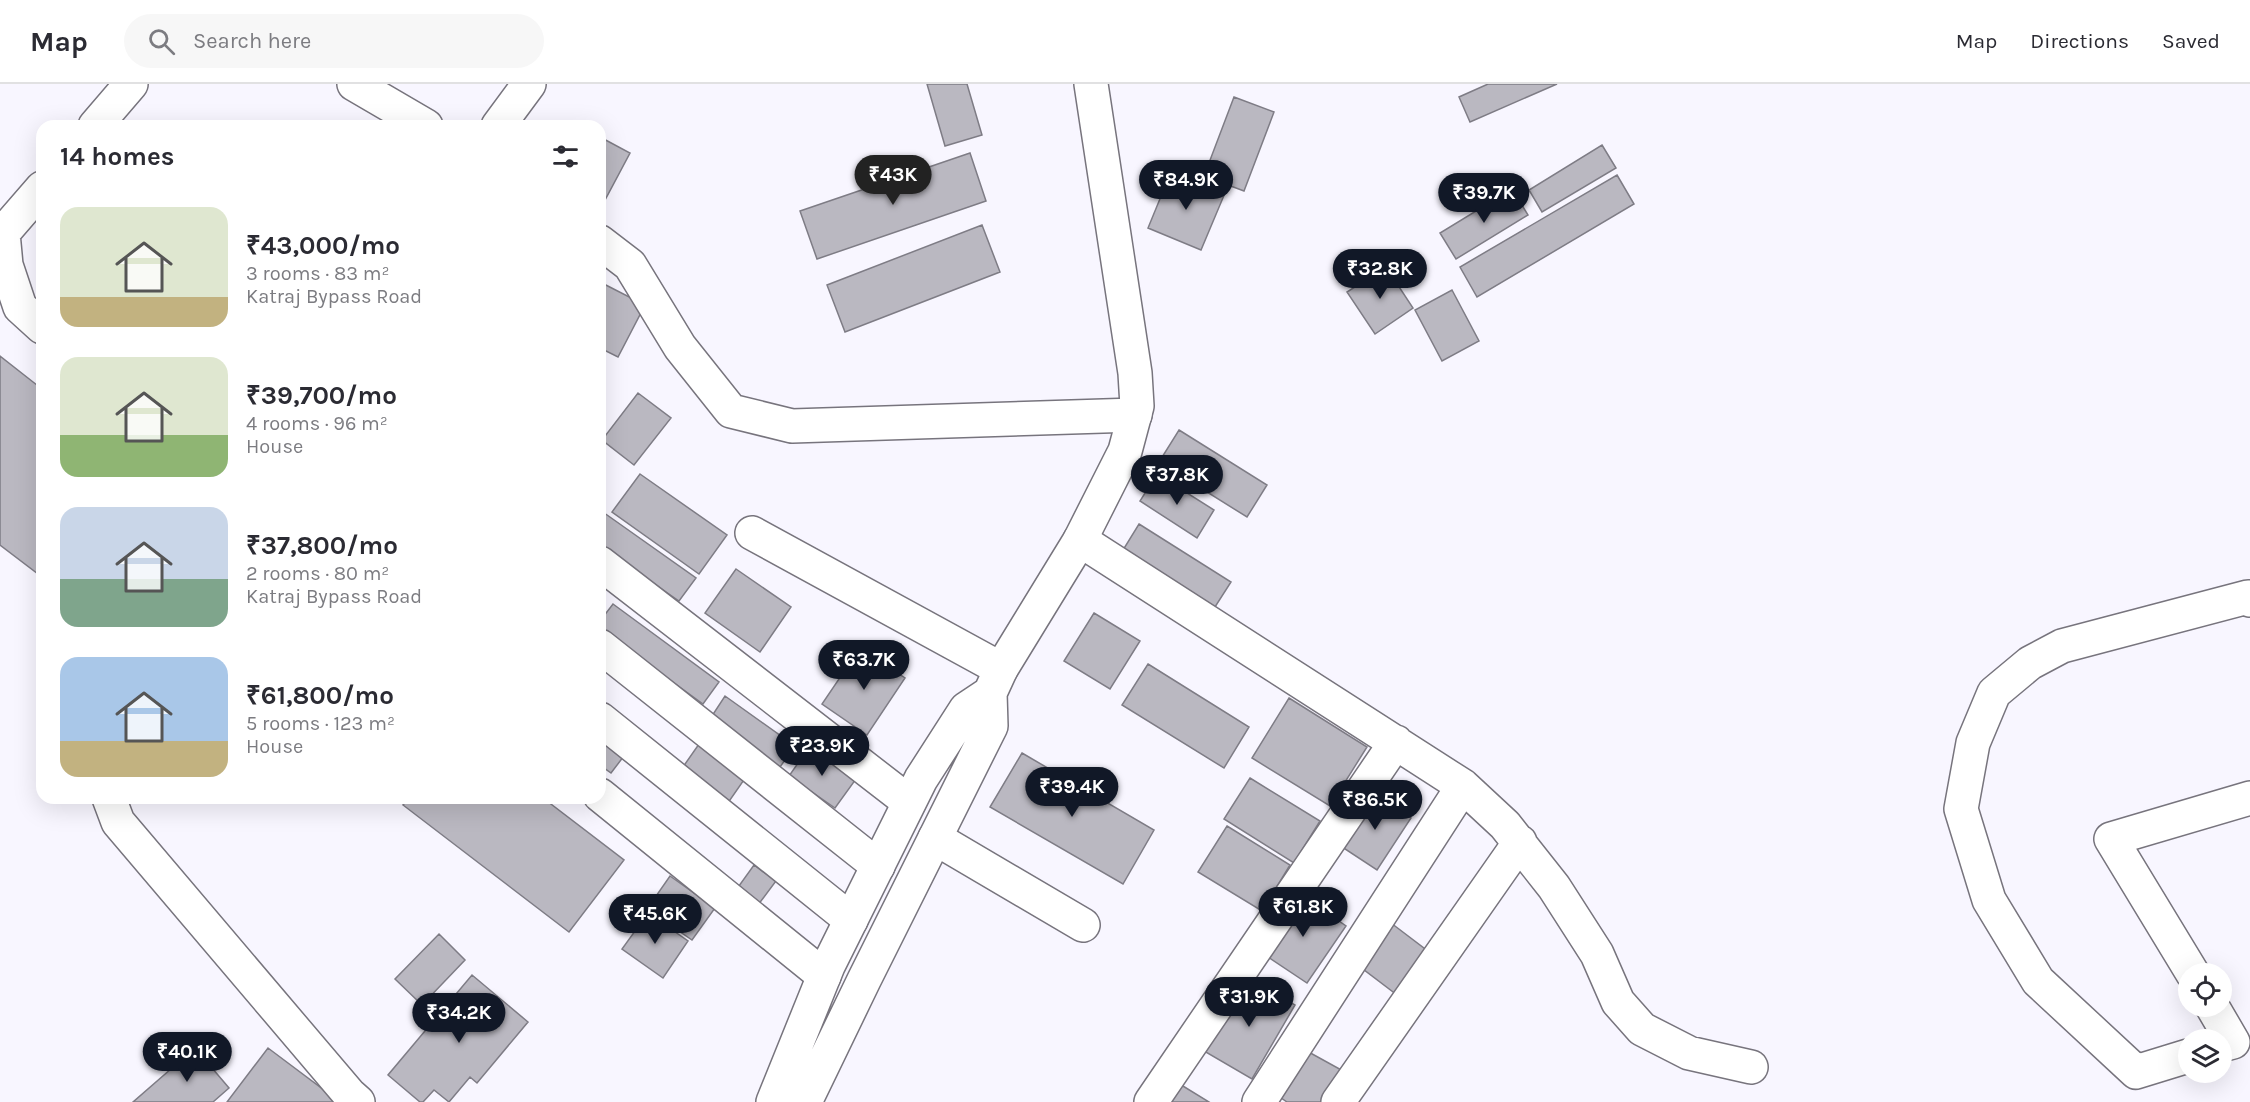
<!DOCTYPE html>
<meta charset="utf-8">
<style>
body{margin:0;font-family:Karla,sans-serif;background:#f7f7f7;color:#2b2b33;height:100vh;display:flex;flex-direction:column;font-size:22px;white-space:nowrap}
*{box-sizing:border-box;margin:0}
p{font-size:20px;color:#7c7c81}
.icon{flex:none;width:33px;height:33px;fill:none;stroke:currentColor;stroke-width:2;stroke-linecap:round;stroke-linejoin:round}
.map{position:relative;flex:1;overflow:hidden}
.details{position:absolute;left:36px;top:36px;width:570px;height:684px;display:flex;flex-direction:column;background:#fff;border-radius:18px;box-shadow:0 6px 24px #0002}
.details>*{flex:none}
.controls{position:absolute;left:2178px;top:879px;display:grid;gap:12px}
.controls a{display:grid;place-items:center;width:54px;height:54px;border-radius:50%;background:#fff;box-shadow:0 6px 24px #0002;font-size:30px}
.price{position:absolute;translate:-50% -51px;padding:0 14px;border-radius:21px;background:#111827;color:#fff;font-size:20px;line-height:39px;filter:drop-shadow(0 2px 3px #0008)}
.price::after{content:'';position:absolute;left:50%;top:36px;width:18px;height:14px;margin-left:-9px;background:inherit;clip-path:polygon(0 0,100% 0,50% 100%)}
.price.selected{background:#222;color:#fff}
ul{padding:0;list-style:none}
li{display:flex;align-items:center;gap:18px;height:150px;padding:0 24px}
li span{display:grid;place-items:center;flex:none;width:168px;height:120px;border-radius:18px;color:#555}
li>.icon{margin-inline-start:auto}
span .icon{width:72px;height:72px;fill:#fffc;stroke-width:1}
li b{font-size:26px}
h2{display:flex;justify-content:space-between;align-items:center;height:72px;padding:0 24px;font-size:26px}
header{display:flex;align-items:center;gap:36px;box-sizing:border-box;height:84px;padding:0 30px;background:#fff;border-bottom:2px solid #e1e1e2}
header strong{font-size:28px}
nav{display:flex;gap:33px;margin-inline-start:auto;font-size:21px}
.search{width:420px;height:54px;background:#f7f7f7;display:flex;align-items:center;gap:15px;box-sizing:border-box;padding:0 21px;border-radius:33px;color:#7c7c81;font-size:22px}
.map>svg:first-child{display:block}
</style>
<header>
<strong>Map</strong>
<div class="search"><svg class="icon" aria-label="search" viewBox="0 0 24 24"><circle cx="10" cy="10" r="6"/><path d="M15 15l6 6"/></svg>Search here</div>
<nav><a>Map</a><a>Directions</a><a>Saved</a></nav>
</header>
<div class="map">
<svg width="2250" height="1018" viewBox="0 0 2250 1018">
<rect width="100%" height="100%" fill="#f8f6ff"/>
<path fill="#bab8c1" stroke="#7e7c85" stroke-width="1.5" d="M927 0H967L982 51 945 62Z
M1488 0H1557L1470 38 1459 13Z
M1234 13 1274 28 1244 107 1204 92Z
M600 53 630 69 605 116 600 114Z
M1602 61 1616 84 1542 128 1529 106Z
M970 69 986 117 817 175 800 127Z
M1171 88 1225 109 1201 166 1148 144Z
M1617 91 1634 120 1477 213 1460 183Z
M1512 105 1528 131 1456 175 1440 149Z
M982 141 1000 188 845 248 827 201Z
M1386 183 1413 224 1375 250 1347 208Z
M600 198 645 221 618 273 600 264Z
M1452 206 1479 257 1442 277 1415 226Z
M0 272 42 305V493L0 461Z
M638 309 671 334 634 381 602 356Z
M1179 346 1267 401 1247 433 1159 378Z
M640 390 727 451 699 490 612 428Z
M1157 390 1214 426 1197 454 1140 417Z
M600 426 696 494 679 517 600 462Z
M1139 440 1231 498 1215 523 1123 466Z
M736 485 791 523 760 568 705 529Z
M613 520 719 598 703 620 600 545V537Z
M1094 529 1140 557 1110 605 1064 577Z
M860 564 905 594 867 651 822 620Z
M1148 580 1249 643 1224 684 1122 621Z
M725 612 795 662 775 690 706 641Z
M1289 614 1367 663 1330 722 1252 674Z
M600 647 627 668 611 689 600 681Z
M699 660 746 693 723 726 676 693Z
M810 662 856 695 835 724 789 692Z
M1022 669 1154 746 1123 800 990 723Z
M1250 694 1320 737 1294 779 1224 735Z
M1372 709 1411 734 1377 786 1339 761Z
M409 714H543L624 776 569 848 403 721Z
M1227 742 1290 781 1262 827 1198 788Z
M754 781 776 797 758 821 736 806Z
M670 792 715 824 692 856 647 825Z
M1299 809 1346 842 1307 899 1259 867Z
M648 829 688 857 663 894 622 865Z
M1391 839 1433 871 1401 914 1359 882Z
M439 850 465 876 422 921 395 895Z
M472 891 528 938 477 999 470 993 449 1018 434 1006 423 1018H420L388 991Z
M1247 893 1295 921 1252 995 1204 967Z
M195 964 229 1004 213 1018H133Z
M268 964 340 1018H227Z
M1305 966 1345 988 1323 1018H1287L1277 1011Z
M1178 999 1209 1018H1167Z"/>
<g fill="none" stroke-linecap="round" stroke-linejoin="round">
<defs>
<path id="minor" d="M354 0 426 42
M95 42 131 0
M498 42 529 0
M42 104 3 149 6 181 20 223 42 243
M600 158 630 181 680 263 731 327 792 342 1135 331
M752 449 1001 585
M1080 456 1463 702 1505 741 1554 803 1597 870 1618 918 1642 945 1689 969 1751 983
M600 479 909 718
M600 562 878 782
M600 635 851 836
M600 711 824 892
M109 714 118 738 349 1010 358 1018
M935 754 1083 841
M2193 890 2111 755 2250 714
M2212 922 2233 958 2222 961
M2188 972 2136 988 2038 897 1989 816 1961 725 1973 659 1994 609 2030 579 2062 562 2248 513 2250 516
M1151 1018 1396 658
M1259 1018 1463 702
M1338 1018 1520 758"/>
<path id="highway" d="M773 1018 828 882 921 695 966 625 990 609
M805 1018 864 896 991 642 990 609 1001 585 1080 456 1125 367 1137 322 1135 289 1091 0"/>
</defs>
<use href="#minor" stroke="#77747d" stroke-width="36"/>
<use href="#highway" stroke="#77747d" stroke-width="36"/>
<use href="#minor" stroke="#fff" stroke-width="33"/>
<use href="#highway" stroke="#fff" stroke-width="33"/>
</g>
</svg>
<div class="controls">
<a><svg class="icon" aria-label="locate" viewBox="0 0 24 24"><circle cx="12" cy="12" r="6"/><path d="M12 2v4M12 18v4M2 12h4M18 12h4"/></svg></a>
<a><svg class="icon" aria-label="layers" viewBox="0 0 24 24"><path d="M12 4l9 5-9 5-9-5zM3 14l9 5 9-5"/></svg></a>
</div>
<b class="price selected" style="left:893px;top:122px">₹43K</b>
<b class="price" style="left:1186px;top:127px">₹84.9K</b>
<b class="price" style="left:1484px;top:140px">₹39.7K</b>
<b class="price" style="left:1380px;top:216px">₹32.8K</b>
<b class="price" style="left:1177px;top:422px">₹37.8K</b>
<b class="price" style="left:864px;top:607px">₹63.7K</b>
<b class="price" style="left:822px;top:693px">₹23.9K</b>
<b class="price" style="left:1072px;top:734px">₹39.4K</b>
<b class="price" style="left:1375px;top:747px">₹86.5K</b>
<b class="price" style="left:1303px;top:854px">₹61.8K</b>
<b class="price" style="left:655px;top:861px">₹45.6K</b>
<b class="price" style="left:1249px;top:944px">₹31.9K</b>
<b class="price" style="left:459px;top:960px">₹34.2K</b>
<b class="price" style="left:187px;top:999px">₹40.1K</b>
<section class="details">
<h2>14 homes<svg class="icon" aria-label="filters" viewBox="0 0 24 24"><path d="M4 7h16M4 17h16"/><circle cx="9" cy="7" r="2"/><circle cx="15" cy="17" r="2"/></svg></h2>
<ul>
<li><span style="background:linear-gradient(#dfe7d0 75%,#c2b280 0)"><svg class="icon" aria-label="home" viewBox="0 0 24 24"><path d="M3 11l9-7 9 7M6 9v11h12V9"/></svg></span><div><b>₹43,000/mo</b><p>3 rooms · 83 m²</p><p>Katraj Bypass Road</p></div></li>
<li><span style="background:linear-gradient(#dfe7d0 65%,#8fb573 0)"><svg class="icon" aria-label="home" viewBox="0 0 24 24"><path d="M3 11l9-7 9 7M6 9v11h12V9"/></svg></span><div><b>₹39,700/mo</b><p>4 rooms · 96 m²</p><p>House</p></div></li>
<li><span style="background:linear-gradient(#c9d6e8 60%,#7fa58c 0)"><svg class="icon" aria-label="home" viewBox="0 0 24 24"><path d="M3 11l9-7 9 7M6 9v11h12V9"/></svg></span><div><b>₹37,800/mo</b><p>2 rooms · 80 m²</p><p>Katraj Bypass Road</p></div></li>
<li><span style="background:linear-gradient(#a9c7e8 70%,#c2b280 0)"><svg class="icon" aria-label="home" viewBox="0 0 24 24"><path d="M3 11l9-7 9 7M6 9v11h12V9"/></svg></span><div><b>₹61,800/mo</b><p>5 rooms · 123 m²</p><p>House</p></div></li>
</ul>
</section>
</div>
